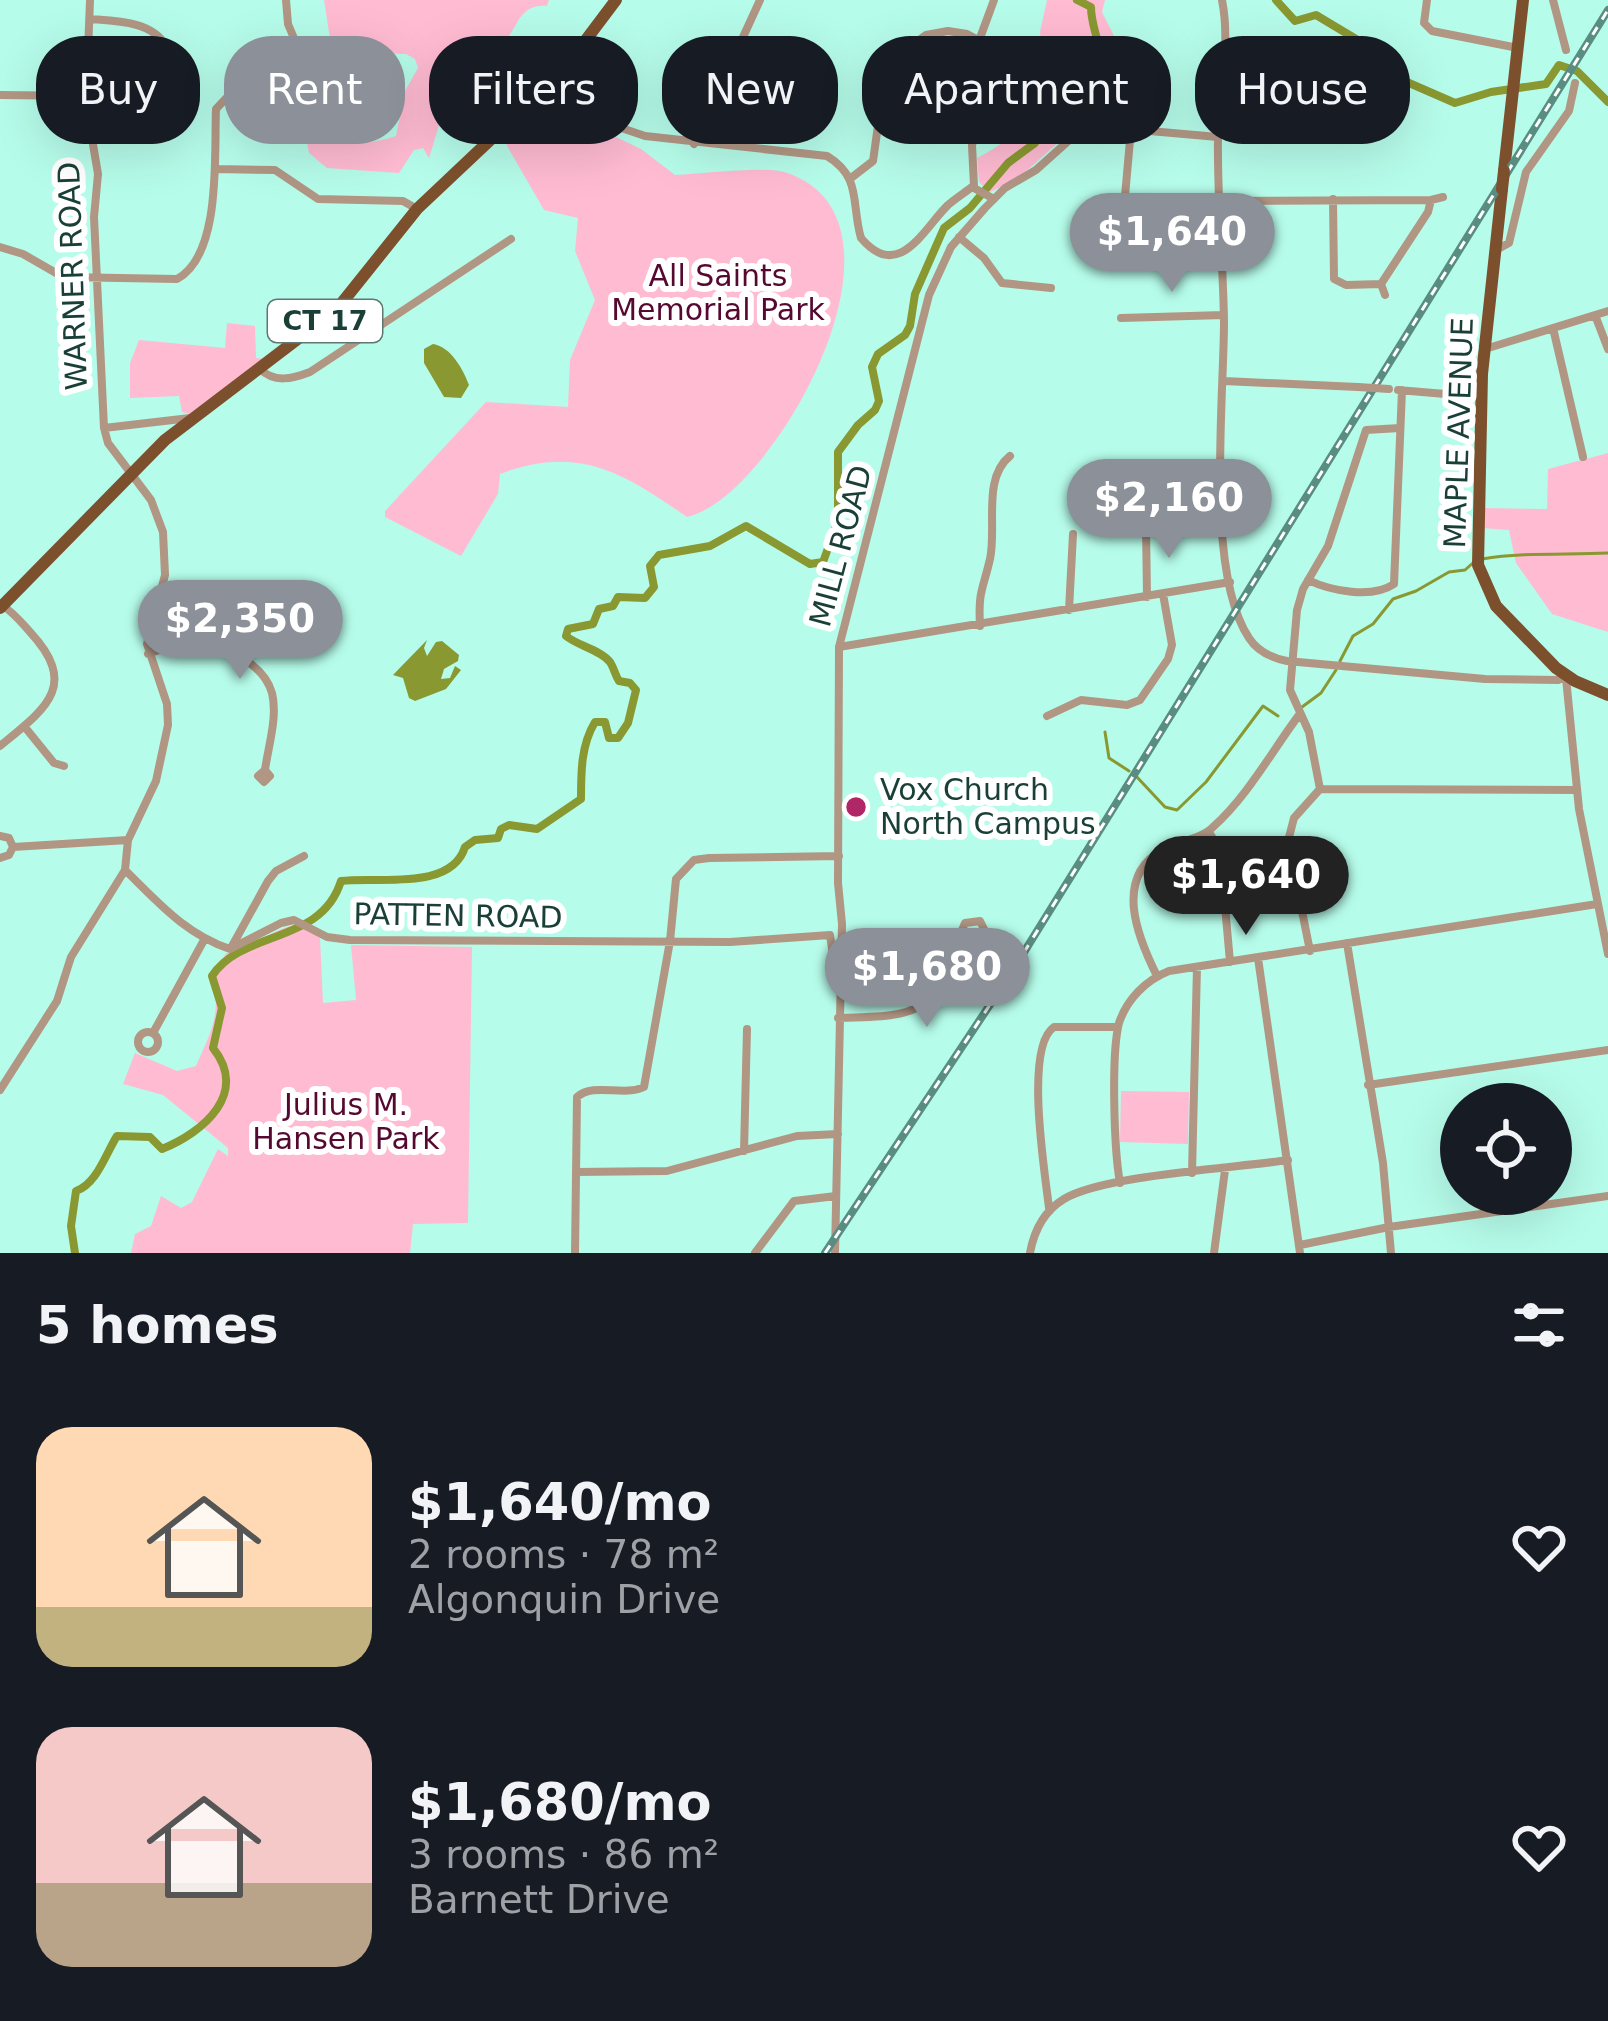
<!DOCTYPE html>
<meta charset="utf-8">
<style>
body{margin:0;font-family:"DejaVu Sans",sans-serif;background:#20242c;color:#f1f3f6;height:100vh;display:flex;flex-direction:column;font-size:45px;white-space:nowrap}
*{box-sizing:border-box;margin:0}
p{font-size:39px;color:#9ea1a6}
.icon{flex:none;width:66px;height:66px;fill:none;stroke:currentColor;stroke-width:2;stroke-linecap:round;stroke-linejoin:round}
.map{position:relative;height:1253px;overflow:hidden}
.panel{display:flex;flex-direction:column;background:#171b24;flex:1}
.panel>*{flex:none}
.hud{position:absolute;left:36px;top:36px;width:1536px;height:108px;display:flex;gap:24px}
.fabs{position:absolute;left:1440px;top:1083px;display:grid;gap:24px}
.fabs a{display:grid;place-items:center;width:132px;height:132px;border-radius:50%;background:#171b24;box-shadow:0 12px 48px #0002;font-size:60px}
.price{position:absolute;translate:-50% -102px;padding:0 27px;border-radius:42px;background:#8c9099;color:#fff;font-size:39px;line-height:78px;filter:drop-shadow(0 3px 6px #0008)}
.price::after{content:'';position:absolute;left:50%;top:72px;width:36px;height:27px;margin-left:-18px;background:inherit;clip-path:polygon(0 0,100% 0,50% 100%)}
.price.selected{background:#222;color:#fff}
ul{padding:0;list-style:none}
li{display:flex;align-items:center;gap:36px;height:300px;padding:0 36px}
li span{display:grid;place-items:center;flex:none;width:336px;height:240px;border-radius:36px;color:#555}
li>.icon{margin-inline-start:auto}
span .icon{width:144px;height:144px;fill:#fffc;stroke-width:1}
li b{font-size:51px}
h2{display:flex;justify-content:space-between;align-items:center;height:144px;padding:0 36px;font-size:51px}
.tag{padding:0 42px;border-radius:48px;background:#171b24;box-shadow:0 12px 48px #0002;font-size:42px;line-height:108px}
.tag.selected{background:#8c9099;color:#fff}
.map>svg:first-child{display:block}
</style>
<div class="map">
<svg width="1608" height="1253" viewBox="0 0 1608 1253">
<rect width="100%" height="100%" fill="#b6fcea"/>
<path fill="#ffbbd2" d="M324 0H549L547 6C519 4 519 26 503 44 495 53 485 55 475 60L474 92 447 99 429 158 423 148 414 150 399 173 327 168 309 153 307 143 314 132C343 145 365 146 396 136L405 91 418 68 415 59 406 54 332 51Z
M1047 0H1105L1102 12 1119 46V77L1130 125C1048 119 1055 166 990 192L979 182 977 158C1005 145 1046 112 1038 76L1005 74 1004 64 1019 66 1043 57 1040 32Z
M551 106 641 149 675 175C701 174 763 166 784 172 931 217 774 498 687 517 624 473 578 444 500 474L498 494 461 556 385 517V511L486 402 568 407 570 360 595 300 575 251 578 218 544 210 506 144Z
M227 323 255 326 256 358 266 359 189 414 182 412 179 396 130 398V363L139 340 225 348Z
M1608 453V632L1552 614 1516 563 1509 530 1482 528 1483 508 1547 509 1548 469Z
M300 925 320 938 323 1003 356 1000 351 945 472 947 468 1223 413 1224 410 1253H131L135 1234 151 1226 161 1196 181 1208 192 1202 218 1149 228 1156V1148L163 1095 123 1084 135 1053 177 1071 196 1066C208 1038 224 1011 211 980L226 953C254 953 272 925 300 925Z
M1121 1091 1189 1092 1188 1144 1120 1142Z"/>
<path fill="#899831" d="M433 344C451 347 463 369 469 385L461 398 444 397 424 363V349Z
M427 640 424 648 427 656 436 642 442 641 459 655 458 661 444 669 441 679 450 678 455 666 461 670 446 689 415 701 409 698 403 678 393 675Z"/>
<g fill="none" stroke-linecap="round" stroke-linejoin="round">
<path stroke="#899831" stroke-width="3" d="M1482 559C1524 552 1565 555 1608 553
M1340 661 1353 636 1373 624 1393 599 1416 591 1449 572 1465 570 1474 562
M1302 707 1321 693 1336 670
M1105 732 1109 758 1129 771
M1136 776 1165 807 1177 810 1206 782 1263 706 1278 716"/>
<path stroke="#899831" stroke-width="8" d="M1276 0 1295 21 1316 15 1366 45 1393 76 1455 103 1491 92 1546 84 1559 65 1577 71 1608 102
M75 1253 71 1226 76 1191C97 1184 106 1153 117 1136L150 1137 162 1149C204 1132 249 1093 213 1048L222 1008 212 976C243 929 321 945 341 881 376 876 451 892 465 847L475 840 498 838 501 829 509 825 537 829 581 799C581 772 581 745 595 722H605L609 738H618L628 723 636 690 630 683 619 681C615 675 614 668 610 662 601 650 578 646 566 636L568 629 593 624 599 609 613 606 618 597 645 598 654 587 650 566 659 555 710 546 746 526 810 564 823 562 838 521V452L858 425 875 410 879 401 872 367 878 354 905 335 910 326 915 294 944 228 970 208 1008 163 1035 143 1045 114C1067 99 1102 88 1100 54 1098 37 1091 24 1091 7L1077 0"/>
<path stroke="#b19684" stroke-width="8" d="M286 0 288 24 296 43 299 86
M1222 0C1231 45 1219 92 1218 137 1217 199 1223 260 1224 321 1224 401 1205 572 1249 638 1258 652 1272 658 1287 661L1485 679 1558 680 1567 676
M1427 0 1424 23 1432 31 1518 48
M1553 0 1566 50
M90 19C116 21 152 21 166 46
M980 38 994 0
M348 94a11 11 0 1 1 22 0a11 11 0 1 1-22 0Z
M545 89 595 119 645 136 827 156C862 177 851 204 861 238 899 283 924 228 948 205 955 199 964 193 972 187L994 199
M0 95 87 96
M694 144 760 0
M216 169 275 170 318 199 403 201 417 209
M851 178 873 161 884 83 895 57 926 35 948 31 967 34 991 47 999 69 972 145 974 186
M1125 196 1131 129
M1333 199 1334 279 1346 285 1381 284
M1220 201 1431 200 1443 197
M959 237 984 258 1002 283 1051 288
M0 247 23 254 63 277 177 279C222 255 214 153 216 109L232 92 338 84 349 87
M1145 248 1221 246
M1496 250 1509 243 1526 172 1569 111 1575 83
M1385 295 1381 284 1428 212 1431 200
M1595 315 1608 349
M1121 318 1224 315
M1553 328 1583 457
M1485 349 1608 311
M260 369C274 383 292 379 310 372L511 239
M1224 381 1358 387
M1398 390 1481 397
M104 428 190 418
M1400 428 1366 430 1328 546 1303 589 1297 610 1290 690 1309 732 1320 789 1577 790
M1146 526 1147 597
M1308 580C1331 591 1372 599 1394 584L1402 390
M1069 610 1073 534
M980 626C978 590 983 590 990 559 997 528 982 478 1010 456
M839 647 1230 582
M148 654C160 650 173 643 185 642 217 641 263 661 272 693 278 717 268 747 265 770L258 776 264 782 270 776 265 770
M1566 678 1579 809 1608 954
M1047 716 1081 700 1127 705 1140 700 1168 659 1172 645 1163 594
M24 726 54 763 64 766
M0 746C45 709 80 686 30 632 21 622 14 613 3 606
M1209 832 1220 850 1230 962
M0 836 9 838 13 847
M0 858 9 855 13 847 128 840
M125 870C158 902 185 934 230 949L281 923 294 920 327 937 350 940 730 942 830 935 835 969
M1347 943 1383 1163 1391 1253
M231 948 268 881 276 871 304 856
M1310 951 1288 841 1294 818 1320 789
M1258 958 1300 1253
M1157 976C1138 938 1113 878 1162 850 1178 841 1200 840 1213 827 1247 797 1272 751 1299 715
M838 1018C935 1016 928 1012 965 923L980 921 984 929 981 938 956 946
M138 1042a10 10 0 1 1 20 0a10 10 0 1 1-20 0Z
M153 1033 204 940
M1368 1085 1608 1050
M0 1090 57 1001 71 957 125 870 128 840 156 781 168 725 167 704 147 644 165 575 163 532 151 500 108 443 104 428 94 217 98 174 86 103 90 0
M744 1151 747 1029
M576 1172 667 1171 797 1136 838 1134
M1192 1173 1197 967
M1120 1183C1114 1150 1111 1054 1119 1023 1127 999 1146 980 1169 971L1597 904
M1049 1208C1045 1173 1024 1047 1054 1027H1118
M1300 1245 1389 1227 1608 1196
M575 1253 577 1097C594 1082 623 1097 644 1087L670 941 676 879 694 860 709 858 839 856
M755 1253 794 1201 836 1196
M835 1253 842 924 838 883 839 647 929 295 951 247 985 208 1005 188 1036 170 1075 135 1104 127 1218 137
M1030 1253C1034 1231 1044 1211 1064 1199 1103 1175 1236 1168 1288 1160
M1214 1253 1225 1170"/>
<path stroke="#7d502d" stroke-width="12" d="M1504 171 1523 0
M1502 189 1482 374 1478 565 1496 606 1556 668 1575 681 1608 695
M0 608 165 440 337 309 417 209 561 73 616 0"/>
<defs>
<path id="rail" d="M825 1253 1013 970 1608 10"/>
</defs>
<use href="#rail" stroke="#5a8d81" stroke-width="8"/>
<use href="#rail" stroke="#fff" stroke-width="3" stroke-dasharray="9" stroke-linecap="butt"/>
<path stroke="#b19684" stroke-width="8" d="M1358 387 1389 389"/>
<path stroke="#7d502d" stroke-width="12" d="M1502 189 1504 171"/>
</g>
<circle fill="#b02768" stroke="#fff" stroke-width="4.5" cx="856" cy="807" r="12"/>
<g text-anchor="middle" stroke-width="12" stroke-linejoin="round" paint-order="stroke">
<rect fill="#fff" stroke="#5e7973" stroke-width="3" x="268" y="300" width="114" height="42" rx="9"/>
<g font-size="27" font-weight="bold" fill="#193f37">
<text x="325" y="330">CT 17</text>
</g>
<g font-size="30" fill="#193f37" stroke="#fff">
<text transform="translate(73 276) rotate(-92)" y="10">WARNER ROAD</text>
<text transform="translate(1459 433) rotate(-88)" y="10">MAPLE AVENUE</text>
<text transform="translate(841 546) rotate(-75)" y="10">MILL ROAD</text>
<text transform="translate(458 916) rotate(1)" y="10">PATTEN ROAD</text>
</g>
<g font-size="30" fill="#560930" stroke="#fff">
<text x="718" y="286">All Saints<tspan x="718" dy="34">Memorial Park</tspan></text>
<text x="346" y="1115">Julius M.<tspan x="346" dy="34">Hansen Park</tspan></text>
</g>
<g font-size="30" fill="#193f37" stroke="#fff" text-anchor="start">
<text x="880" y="800">Vox Church<tspan x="880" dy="34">North Campus</tspan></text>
</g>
</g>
</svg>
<div class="fabs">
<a><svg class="icon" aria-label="locate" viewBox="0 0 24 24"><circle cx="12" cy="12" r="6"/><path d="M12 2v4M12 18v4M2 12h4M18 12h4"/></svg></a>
</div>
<b class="price" style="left:1172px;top:295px">$1,640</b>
<b class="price" style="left:1169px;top:561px">$2,160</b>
<b class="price" style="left:240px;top:682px">$2,350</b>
<b class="price selected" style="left:1246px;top:938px">$1,640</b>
<b class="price" style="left:927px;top:1030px">$1,680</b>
<div class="hud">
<a class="tag">Buy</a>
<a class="tag selected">Rent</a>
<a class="tag">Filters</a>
<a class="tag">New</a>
<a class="tag">Apartment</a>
<a class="tag">House</a>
</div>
</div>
<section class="panel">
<h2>5 homes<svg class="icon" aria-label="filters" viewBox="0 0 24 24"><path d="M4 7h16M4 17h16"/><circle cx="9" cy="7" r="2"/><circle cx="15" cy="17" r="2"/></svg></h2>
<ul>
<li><span style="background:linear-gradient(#ffd9b3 75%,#c2b280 0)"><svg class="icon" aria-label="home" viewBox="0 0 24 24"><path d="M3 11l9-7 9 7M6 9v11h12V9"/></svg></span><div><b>$1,640/mo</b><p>2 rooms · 78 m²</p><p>Algonquin Drive</p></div><svg class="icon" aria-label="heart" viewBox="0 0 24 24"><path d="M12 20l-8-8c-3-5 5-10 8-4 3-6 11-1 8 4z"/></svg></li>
<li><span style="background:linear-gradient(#f6c9c9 65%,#b9a48a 0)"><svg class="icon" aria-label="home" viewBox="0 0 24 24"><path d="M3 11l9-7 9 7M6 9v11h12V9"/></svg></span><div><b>$1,680/mo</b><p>3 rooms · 86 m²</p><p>Barnett Drive</p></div><svg class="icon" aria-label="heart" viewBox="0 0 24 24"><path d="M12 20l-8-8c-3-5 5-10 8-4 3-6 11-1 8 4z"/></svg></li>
</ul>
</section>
